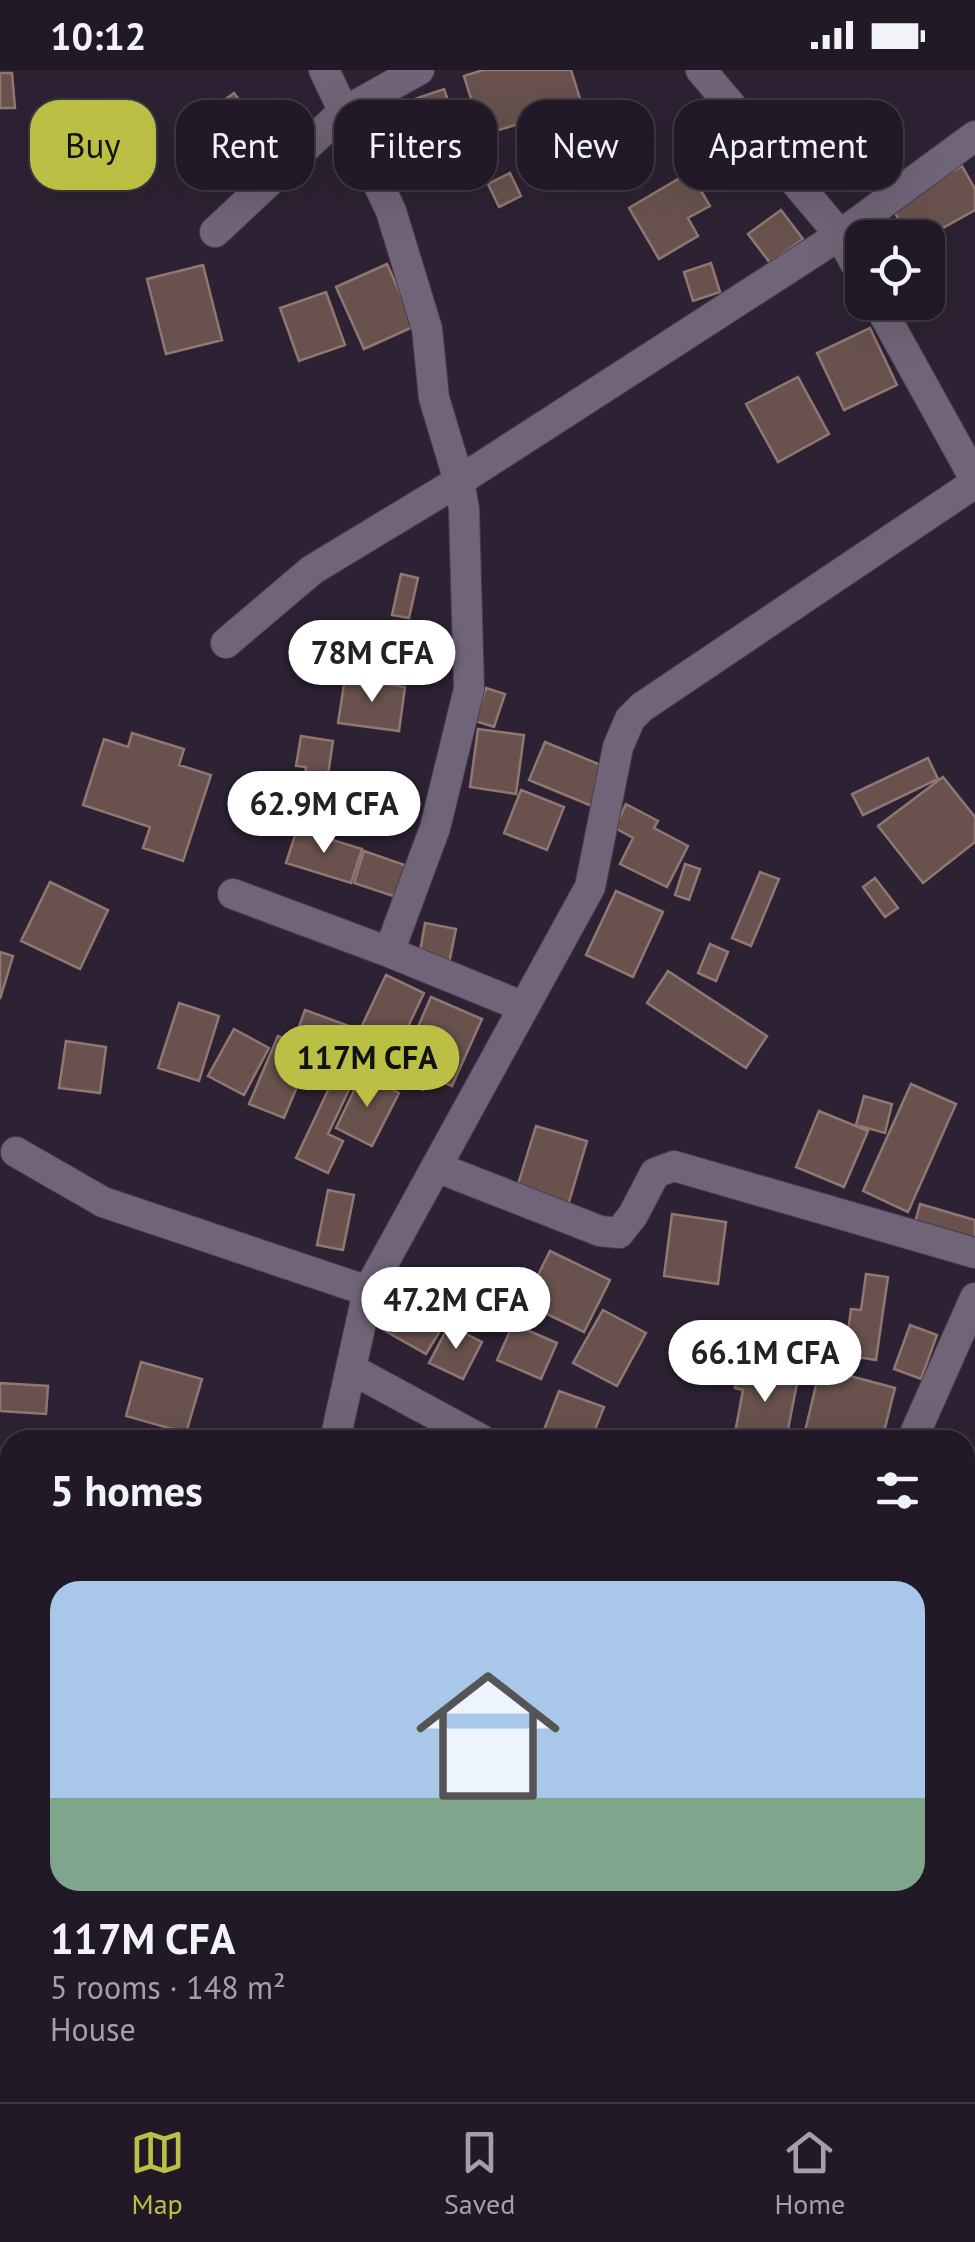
<!DOCTYPE html>
<meta charset="utf-8">
<style>
body{margin:0;font-family:"PT Sans",sans-serif;background:#29232e;color:#f1f3f6;height:100vh;display:flex;flex-direction:column;font-size:38px;white-space:nowrap}
*{box-sizing:border-box;margin:0}
p{font-size:32px;color:#a2a1a7}
.icon{flex:none;width:55px;height:55px;fill:none;stroke:currentColor;stroke-width:2;stroke-linecap:round;stroke-linejoin:round}
.map{position:relative;flex:1;overflow:hidden}
.details{position:absolute;left:0px;top:1360px;width:975px;height:672px;display:flex;flex-direction:column;background:#211a26;border-radius:30px 30px 0 0;box-shadow:0 10px 40px #0002,0 0 0 2px #3e3843}
.details>*{flex:none}
.top-card{position:absolute;left:30px;top:30px;width:915px;height:90px;display:flex;gap:20px}
.buttons{position:absolute;left:845px;top:150px;display:grid;gap:20px}
.buttons a{display:grid;place-items:center;width:100px;height:100px;border-radius:20px;background:#211a26;box-shadow:0 10px 40px #0002,0 0 0 2px #3e3843;font-size:50px}
.price{position:absolute;translate:-50% -85px;padding:0 22px;border-radius:35px;background:#fff;color:#222;font-size:32px;line-height:65px;filter:drop-shadow(0 2px 5px #0008)}
.price::after{content:'';position:absolute;left:50%;top:60px;width:30px;height:22px;margin-left:-15px;background:inherit;clip-path:polygon(0 0,100% 0,50% 100%)}
.price.current{background:#bbc044;color:#111}
ul{padding:0;list-style:none}
li{display:grid;align-content:center;gap:20px;height:530px;padding:0 50px}
li span{display:grid;place-items:center;height:310px;border-radius:30px;color:#555}
li>.icon{margin-inline-start:auto}
span .icon{width:180px;height:180px;fill:#fffc;stroke-width:1}
li b{font-size:42px}
h2{display:flex;justify-content:space-between;align-items:center;height:120px;padding:0 50px;font-size:42px}
.chip{padding:0 35px;border-radius:30px;background:#211a26;box-shadow:0 10px 40px #0002,0 0 0 2px #3e3843;font-size:35px;line-height:90px}
.chip.current{background:#bbc044;color:#111}
.status{display:flex;justify-content:space-between;align-items:center;height:70px;padding:0 50px;background:#211a26;direction:ltr}
.status svg{height:28px;fill:currentColor}
.dock{display:flex;justify-content:space-around;align-items:center;height:140px;border-top:2px solid #3e3843;background:#211a26;font-size:28px;color:#a2a1a7}
.dock a{display:grid;justify-items:center;gap:5px}
.dock .current{color:#bbc044}
.map>svg:first-child{display:block}
</style>
<div class="status"><b>10:12</b><svg viewBox="0 0 49 12"><path d="M0 12V9h3v3zM5 12V6h3v6zM10 12V3h3v9zM15 12V0h3v12zM26 1h20v11H26zM47 4h2v5h-2z"/></svg></div>
<div class="map">
<svg width="975" height="2032" viewBox="0 0 975 2032">
<rect width="100%" height="100%" fill="#2c2233"/>
<path fill="#69524d" stroke="#907772" stroke-width="2.5" d="M483 0H571L582 35 482 65 464 6Z
M0 3H12L15 38H0Z
M444 19 469 91 416 109 391 37Z
M234 23 271 71 229 102 192 54Z
M962 96 975 119V140L925 168H909L891 136Z
M690 102 710 136 688 148 698 166 659 189 629 138Z
M510 103 521 126 499 137 488 114Z
M781 140 803 169 770 193 748 164Z
M711 193 720 222 693 231 684 202Z
M387 194 415 256 364 279 336 217Z
M203 195 222 270 166 284 147 209Z
M326 222 345 275 299 291 280 238Z
M870 258 897 315 844 340 817 283Z
M798 307 829 364 778 392 746 334Z
M401 504 418 508 409 548 392 545Z
M345 608 405 617 399 661 338 653Z
M486 618 505 624 494 657 475 651Z
M478 659 524 665 516 724 470 717Z
M132 663 184 679 179 695 211 705 183 791 143 778 150 757 83 735 104 669 128 677Z
M301 666 333 671 320 759 297 756 306 697 296 696Z
M545 672 608 698 592 736 529 710Z
M928 688 938 709 863 745 852 724Z
M943 707 975 747V772L923 813 878 756Z
M521 720 564 737 547 780 504 763Z
M626 734 658 751 654 758 688 776 667 817 620 794 633 768 615 758Z
M297 759 362 779 351 813 286 793Z
M364 781 419 800 408 831 354 813Z
M685 794 700 799 689 830 675 825Z
M760 802 779 809 751 876 732 868Z
M875 808 898 838 885 847 863 817Z
M50 812 108 840 80 899 21 871Z
M616 821 663 842 633 907 586 885Z
M425 853 456 859 448 898 418 893Z
M710 874 728 882 716 911 698 903Z
M0 882 13 886 0 929Z
M668 901 767 966 746 998 647 933Z
M386 905 424 923 386 1003 348 985Z
M431 927 482 949 452 1016 429 1006 423 1020 395 1009Z
M179 933 219 946 199 1011 158 998Z
M305 940 349 956 338 987 294 971Z
M234 959 269 978 244 1025 208 1006Z
M278 966 312 981 284 1048 249 1034Z
M66 971 106 977 100 1023 59 1018Z
M340 995 357 1003 328 1064 343 1071 328 1103 296 1088Z
M362 1004 399 1023 372 1076 336 1058Z
M911 1014 956 1034 908 1142 863 1121Z
M864 1026 892 1034 885 1063 856 1055Z
M819 1041 868 1061 844 1117 796 1097Z
M536 1056 587 1071 564 1149 512 1134Z
M328 1120 354 1125 343 1180 317 1175Z
M920 1134 975 1150V1187L911 1168Z
M672 1144 726 1152 718 1214 664 1206Z
M550 1181 610 1210 584 1262 524 1233Z
M866 1204 888 1207 876 1290 845 1285 851 1239 861 1240Z
M401 1221 448 1248 426 1284 380 1258Z
M603 1240 646 1263 617 1316 573 1293Z
M513 1254 557 1273 541 1309 497 1290Z
M449 1255 482 1272 463 1309 429 1293Z
M910 1255 937 1265 921 1309 894 1299Z
M141 1292 202 1309 186 1363 126 1346Z
M739 1297 798 1308 786 1370 734 1368 743 1320 735 1318Z
M820 1298 895 1318 882 1370H803Z
M0 1313 48 1316 46 1344 0 1341Z
M559 1321 604 1337 591 1370H540Z
M975 1416V1456L965 1451V1437Z
M965 1568 975 1572V1639L965 1634Z
M972 1703 975 1704V1741L965 1738V1723Z
M10 1759V1836L3 1855 0 1854V1787Z
M965 1814 975 1817V1860L969 1880 965 1879Z
M965 1891 975 1893V1935L965 1933Z
M0 1909 10 1911 8 2005 0 2003Z
M169 2022H190L227 2031 229 2022H282L280 2032H167Z
M575 2022H669L666 2032 638 2029 637 2032H608Z
M846 2022H941L938 2032H843Z"/>
<g fill="none" stroke-linecap="round" stroke-linejoin="round">
<defs>
<path id="minor" d="M324 0 391 141 427 259 434 328 459 411 464 439 469 619 435 758 389 882
M701 0 840 165 862 206
M215 162 342 43 419 0
M877 232 975 409
M226 573 312 500 459 411 840 165 975 66
M233 824 389 882 524 937
M16 1082 103 1132 368 1221
M436 1097 600 1161 619 1163 633 1145 655 1103 674 1096 975 1183
M351 1299 482 1370
M335 1370 368 1221 590 817 618 677 630 649 642 637 975 413
M912 1370 975 1228
M0 1632H10
M965 1810 975 1814
M130 2032 133 2022
M702 2032 704 2022"/>
</defs>
<use href="#minor" stroke="#473e4c" stroke-width="32"/>
<use href="#minor" stroke="#706578" stroke-width="30"/>
</g>
</svg>
<div class="buttons">
<a><svg class="icon" aria-label="locate" viewBox="0 0 24 24"><circle cx="12" cy="12" r="6"/><path d="M12 2v4M12 18v4M2 12h4M18 12h4"/></svg></a>
</div>
<b class="price" style="left:372px;top:635px">78M CFA</b>
<b class="price" style="left:324px;top:786px">62.9M CFA</b>
<b class="price current" style="left:367px;top:1040px">117M CFA</b>
<b class="price" style="left:456px;top:1282px">47.2M CFA</b>
<b class="price" style="left:765px;top:1335px">66.1M CFA</b>
<div class="top-card">
<a class="chip current">Buy</a>
<a class="chip">Rent</a>
<a class="chip">Filters</a>
<a class="chip">New</a>
<a class="chip">Apartment</a>
</div>
<section class="details">
<h2>5 homes<svg class="icon" aria-label="filters" viewBox="0 0 24 24"><path d="M4 7h16M4 17h16"/><circle cx="9" cy="7" r="2"/><circle cx="15" cy="17" r="2"/></svg></h2>
<ul>
<li><span style="background:linear-gradient(#a9c7e8 70%,#7fa58c 0)"><svg class="icon" aria-label="home" viewBox="0 0 24 24"><path d="M3 11l9-7 9 7M6 9v11h12V9"/></svg></span><div><b>117M CFA</b><p>5 rooms · 148 m²</p><p>House</p></div></li>
</ul>
</section>
</div>
<nav class="dock">
<a class="current"><svg class="icon" aria-label="map" viewBox="0 0 24 24"><path d="M3 6l6-2 6 2 6-2v14l-6 2-6-2-6 2zM9 4v14M15 6v14"/></svg>Map</a>
<a><svg class="icon" aria-label="saved" viewBox="0 0 24 24"><path d="M7 4h10v16l-5-4-5 4z"/></svg>Saved</a>
<a><svg class="icon" aria-label="home" viewBox="0 0 24 24"><path d="M3 11l9-7 9 7M6 9v11h12V9"/></svg>Home</a>
</nav>
